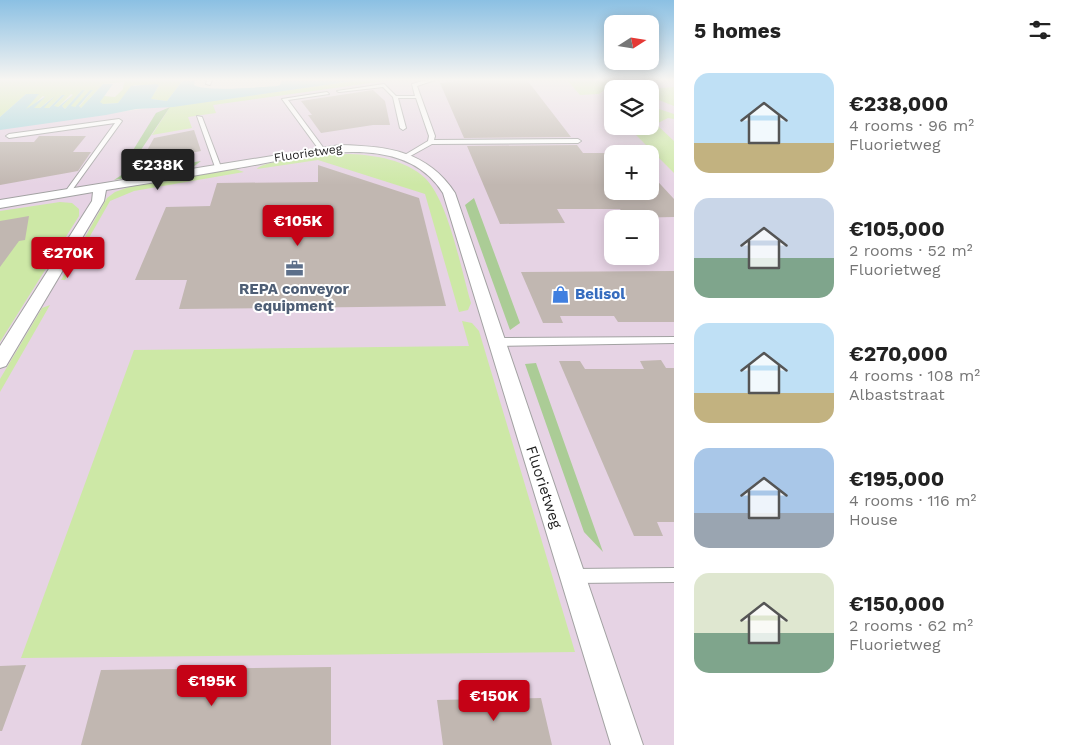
<!DOCTYPE html>
<meta charset="utf-8">
<style>
body{margin:0;font-family:"Work Sans",sans-serif;background:#f6f6f6;color:#222;height:100vh;display:flex;flex-direction:column;font-size:19px;white-space:nowrap}
*{box-sizing:border-box;margin:0}
p{font-size:16px;color:#767676}
.icon{flex:none;width:28px;height:28px;fill:none;stroke:currentColor;stroke-width:2;stroke-linecap:round;stroke-linejoin:round}
.map{position:relative;flex:1;overflow:hidden}
.panel{display:flex;flex-direction:column;background:#fff;width:400px}
.panel>*{flex:none}
.needle{width:32px;rotate:78deg}
.tools{position:absolute;left:604px;top:15px;display:grid;gap:10px}
.tools a{display:grid;place-items:center;width:55px;height:55px;border-radius:10px;background:#fff;box-shadow:0 2px 12px #0003;font-size:25px}
.price{position:absolute;translate:-50% -42px;padding:0 11px;border-radius:5px;background:#c50216;color:#fff;font-size:16px;line-height:32px;filter:drop-shadow(0 1px 2px #0008)}
.price::after{content:'';position:absolute;left:50%;top:30px;width:15px;height:11px;margin-left:-8px;background:inherit;clip-path:polygon(0 0,100% 0,50% 100%)}
.price.selected{background:#222;color:#fff}
ul{padding:0;list-style:none}
li{display:flex;align-items:center;gap:15px;height:125px;padding:0 20px}
li span{display:grid;place-items:center;flex:none;width:140px;height:100px;border-radius:15px;color:#555}
li>.icon{margin-inline-start:auto}
span .icon{width:60px;height:60px;fill:#fffc;stroke-width:1}
li b{font-size:21px}
h2{display:flex;justify-content:space-between;align-items:center;height:60px;padding:0 20px;font-size:21px}
main{display:flex;flex:1;min-height:0}
.map>svg:first-child{display:block}
</style>
<main>
<div class="map">
<svg width="674" height="745" viewBox="0 0 674 745">
<rect width="100%" height="100%" fill="#ede8e1"/>
<path fill="#e6d3e4" fill-rule="evenodd" d="M360 80H674V745H0V128ZM612 89H650V126H612ZM612 154H650V191H612ZM612 219H650V256H612Z"/>
<path fill="#cde8a6" d="M0 80H183L167 101 150 99 159 86 134 85 118 103 103 104 99 103 104 96 115 97 123 89 124 82 103 84 81 108 79 107 93 90 75 107H70L82 90 65 109 62 106 73 95 71 94 58 107H53L64 96 62 95 49 108H43L54 96 40 108H33L45 97 43 96 29 109H25L38 95 26 94 0 117Z
M360 80H392L213 105 216 113 188 117 192 128 152 135 170 107Z
M567 80H631L610 86 599 94 580 95Z
M674 87V106L651 97 650 89H646Z
M650 106 674 114V119L668 118 658 123V126L674 141V173L627 126H650Z
M350 154C375 155 406 160 425 178 449 202 461 270 471 303L468 310 459 312 425 194 318 160 257 169C264 159 335 154 350 154Z
M235 169 244 172 134 191 110 201 65 280H61L107 198 115 192 129 187Z
M60 202 72 203 79 209V216L0 342V211Z
M50 305 0 392V379L42 308Z
M462 321 472 323 479 331 575 652 21 658 134 350 469 346Z"/>
<path fill="#abcc96" d="M170 107 130 166 122 168 156 113Z
M201 161 193 167 114 180 123 174Z
M474 198 520 323 510 330 465 205Z
M536 363 603 552 584 532 525 364Z"/>
<path fill="#a1d3db" d="M183 80H195L194 85C205 92 261 87 277 86L280 85 282 80H360L173 107 136 109 106 115 0 130V117L26 94H39L26 109 46 96 34 108H40L55 96 44 108H49L62 95H65L54 106 58 107 74 94 62 106 65 109 82 90H85L71 106 75 107 90 90H93L79 106 81 108 103 84H113L100 102 103 104 118 103 131 86 156 84 159 85 151 99 167 101Z"/>
<path fill="#c1b7b1" d="M472 80H527L571 137 464 138 440 83Z
M373 90 385 101 390 125H373L321 133 308 115H312L301 101Z
M194 130 201 151 140 163 154 138Z
M39 136H86L73 152H91L78 171 0 185V142H34Z
M577 145 583 153H612V191H650V173L674 199V217L626 218 620 209H557L565 223 500 224 467 146Z
M318 165 419 198 446 306 179 309 187 280H135L166 207 210 206 217 183 318 182Z
M29 216 25 240 19 241 0 267V221Z
M674 271V322H618L614 316H560L563 323H543L521 272Z
M661 360 666 368H674V522H657L663 536H634L559 361H580L585 369H644L640 361Z
M26 665 2 731H0V666Z
M331 667V745H81L101 670Z
M541 698 552 745H443L437 700Z"/>
<g fill="none" stroke-linecap="round" stroke-linejoin="round">
<defs>
<path id="lane" d="M207 80H212L210 85 206 84Z
M426 80H435L417 86 435 136 434 140 578 139 581 141 578 143 432 144 405 159 402 157 403 156 428 141 429 136 416 98H398L406 128 403 130 400 128 393 97 383 87 339 92 337 91 384 84 396 96H415L412 84Z
M327 92 329 94 288 100 325 150 322 152 320 151 282 99Z
M197 116 202 117 221 167 220 168 215 167Z
M119 119 122 121 70 193 68 194 65 192 115 123 9 138 6 136 9 134Z
M674 337V343L497 346 492 342 497 338Z
M674 568V582L574 583 569 581 567 576 569 571 574 569Z"/>
<path id="street" d="M340 145C387 146 428 151 455 193L643 745H611L443 193C402 127 300 158 238 168 194 176 150 183 106 190L104 201 6 366 0 368V346L92 201 93 192 0 208V200Z"/>
</defs>
<use href="#lane" stroke="#a2a2a2" stroke-width="2"/>
<use href="#street" stroke="#a2a2a2" stroke-width="2"/>
<use href="#lane" fill="#fff" fill-rule="evenodd"/>
<use href="#street" fill="#fff" fill-rule="evenodd"/>
</g>
<linearGradient id="sky" x2="0" y2="1"><stop stop-color="#8bc0e3"/><stop offset="0.43" stop-color="#f7f5f2"/><stop offset="1" stop-color="#f7f5f2" stop-opacity="0"/></linearGradient>
<rect width="674" height="185" fill="url(#sky)"/>
<defs>
<symbol id="office-bare" viewBox="-9 -9 18 18"><path d="M-6-3h4V-5.5h4V-3h4V5H-6ZM-1-4.5V-3h2v-1.5ZM-6 0V1H6V0Z" fill="#5c6f8a" stroke="#fff" stroke-width="2.5" paint-order="stroke"/></symbol>
<symbol id="shop-bare" viewBox="-9 -9 18 18"><path d="M-5-2.5h2.3a2.7 3.5 0 0 1 5.4 0H5L5.5 6h-11ZM-1.5-2.5h3a1.5 2.3 0 0 0-3 0Z" fill="#3f7fe0" stroke="#fff" stroke-width="2.5" paint-order="stroke"/></symbol>
</defs>
<g fill-rule="evenodd">
<use href="#office-bare" x="282" y="256" width="25" height="25"/>
<use href="#shop-bare" x="548" y="282" width="25" height="25"/>
</g>
<g text-anchor="middle" stroke-width="4" stroke-linejoin="round" paint-order="stroke">
<g font-size="12" fill="#1b1b1b" stroke="#fff">
<text transform="translate(308 153) rotate(-8)" y="4">Fluorietweg</text>
</g>
<g font-size="15" font-weight="bold" fill="#4e5e75" stroke="#fff">
<text x="294" y="294">REPA conveyor<tspan x="294" dy="17">equipment</tspan></text>
</g>
<g font-size="15" font-weight="bold" fill="#366cbe" stroke="#fff" text-anchor="start">
<text x="575" y="299">Belisol</text>
</g>
<g font-size="15" fill="#1b1b1b" stroke="#fff">
<text transform="translate(544 487) rotate(72)" y="5">Fluorietweg</text>
</g>
</g>
</svg>
<div class="tools">
<a><svg class="needle" viewBox="-14 -14 28 28"><path d="M0-13l5 13h-10z" fill="#e53935"/><path d="M0 13l5-13h-10z" fill="#767676"/></svg></a>
<a><svg class="icon" aria-label="layers" viewBox="0 0 24 24"><path d="M12 4l9 5-9 5-9-5zM3 14l9 5 9-5"/></svg></a>
<a>+</a>
<a>−</a>
</div>
<b class="price selected" style="left:158px;top:191px">€238K</b>
<b class="price" style="left:298px;top:247px">€105K</b>
<b class="price" style="left:68px;top:279px">€270K</b>
<b class="price" style="left:212px;top:707px">€195K</b>
<b class="price" style="left:494px;top:722px">€150K</b>
</div>
<section class="panel">
<h2>5 homes<svg class="icon" aria-label="filters" viewBox="0 0 24 24"><path d="M4 7h16M4 17h16"/><circle cx="9" cy="7" r="2"/><circle cx="15" cy="17" r="2"/></svg></h2>
<ul>
<li><span style="background:linear-gradient(#bfe0f5 70%,#c2b280 0)"><svg class="icon" aria-label="home" viewBox="0 0 24 24"><path d="M3 11l9-7 9 7M6 9v11h12V9"/></svg></span><div><b>€238,000</b><p>4 rooms · 96 m²</p><p>Fluorietweg</p></div></li>
<li><span style="background:linear-gradient(#c9d6e8 60%,#7fa58c 0)"><svg class="icon" aria-label="home" viewBox="0 0 24 24"><path d="M3 11l9-7 9 7M6 9v11h12V9"/></svg></span><div><b>€105,000</b><p>2 rooms · 52 m²</p><p>Fluorietweg</p></div></li>
<li><span style="background:linear-gradient(#bfe0f5 70%,#c2b280 0)"><svg class="icon" aria-label="home" viewBox="0 0 24 24"><path d="M3 11l9-7 9 7M6 9v11h12V9"/></svg></span><div><b>€270,000</b><p>4 rooms · 108 m²</p><p>Albaststraat</p></div></li>
<li><span style="background:linear-gradient(#a9c7e8 65%,#9aa5b1 0)"><svg class="icon" aria-label="home" viewBox="0 0 24 24"><path d="M3 11l9-7 9 7M6 9v11h12V9"/></svg></span><div><b>€195,000</b><p>4 rooms · 116 m²</p><p>House</p></div></li>
<li><span style="background:linear-gradient(#dfe7d0 60%,#7fa58c 0)"><svg class="icon" aria-label="home" viewBox="0 0 24 24"><path d="M3 11l9-7 9 7M6 9v11h12V9"/></svg></span><div><b>€150,000</b><p>2 rooms · 62 m²</p><p>Fluorietweg</p></div></li>
</ul>
</section>
</main>
